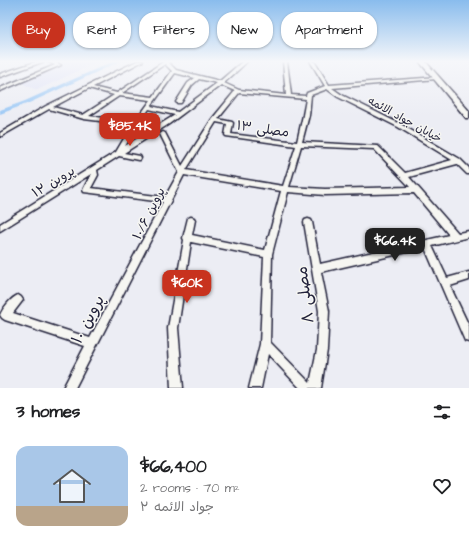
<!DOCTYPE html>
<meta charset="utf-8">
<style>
body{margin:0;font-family:"Architects Daughter","Playpen Sans Arabic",sans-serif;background:#f6f6f6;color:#202124;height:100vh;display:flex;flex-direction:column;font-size:15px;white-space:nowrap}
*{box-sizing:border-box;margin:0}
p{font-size:13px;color:#757577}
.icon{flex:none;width:22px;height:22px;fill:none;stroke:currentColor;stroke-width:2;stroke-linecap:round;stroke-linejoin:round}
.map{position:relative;height:388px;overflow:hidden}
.drawer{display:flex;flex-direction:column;background:#fff;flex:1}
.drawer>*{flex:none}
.guide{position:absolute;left:12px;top:12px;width:445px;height:36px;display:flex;gap:8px}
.price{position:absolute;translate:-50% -34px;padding:0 9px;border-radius:8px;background:#c8321e;color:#fff;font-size:13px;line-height:26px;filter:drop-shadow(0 1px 2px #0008)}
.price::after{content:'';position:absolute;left:50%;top:24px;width:12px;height:9px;margin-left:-6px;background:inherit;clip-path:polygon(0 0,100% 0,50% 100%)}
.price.active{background:#222;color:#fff}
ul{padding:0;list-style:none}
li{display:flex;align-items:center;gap:12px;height:100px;padding:0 16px}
li span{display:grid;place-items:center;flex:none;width:112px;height:80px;border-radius:12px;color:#555}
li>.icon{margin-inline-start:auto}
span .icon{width:48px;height:48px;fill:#fffc;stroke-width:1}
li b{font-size:17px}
h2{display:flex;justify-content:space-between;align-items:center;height:48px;padding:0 16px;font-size:17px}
.tag{padding:0 14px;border-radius:16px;background:#fff;box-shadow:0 1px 3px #0004;font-size:14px;line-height:36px}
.tag.active{background:#c8321e;color:#fff}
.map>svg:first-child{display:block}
</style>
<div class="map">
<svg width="469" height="388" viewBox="0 0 469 388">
<rect width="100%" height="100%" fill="#ecedf4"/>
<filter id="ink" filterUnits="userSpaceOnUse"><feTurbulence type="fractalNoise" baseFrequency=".025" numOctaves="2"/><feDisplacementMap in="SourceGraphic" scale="8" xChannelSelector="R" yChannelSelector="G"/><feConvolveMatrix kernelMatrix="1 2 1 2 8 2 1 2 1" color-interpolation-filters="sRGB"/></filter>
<g filter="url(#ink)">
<path fill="#e0e2f6" d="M64 61H100L37 90 21 83 65 64 61 62Z"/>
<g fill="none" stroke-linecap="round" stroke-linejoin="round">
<path fill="#9bc8f5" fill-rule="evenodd" d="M114 61H121L29 103 0 114V110L25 101Z"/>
<defs>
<path id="street" d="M38 61H45L0 77V74Z
M47 61H53L61 65 0 91V88L55 65Z
M137 61H143L93 87 117 93 163 62 162 61H169L168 62 176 70 220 81 243 61H248L224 83 239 90 286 95 283 61H287L291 95 306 96 307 93 325 86 310 61H314L329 85 438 77V78L436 79 332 88 342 95 402 125 460 159 469 168V174H467L457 164 409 177 458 233 469 231V237L432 246 447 278 469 272V280L450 286 469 326V342L465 341 425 248 321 272 329 311 327 350 321 388H300L268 354 261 388H249L260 344 264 257 191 242 178 328 183 388H171L168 328 184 240 183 238 188 218 191 217 194 218 195 220 192 235 265 250 281 191 184 175 75 388H63L85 346 5 320 2 318 0 315C3 308 11 298 18 295L21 297 23 300 13 313 90 338 163 202 84 192 83 190 91 174 0 231V224L116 152 132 125 84 119 49 109 0 137V133L46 106ZM165 64 172 71 153 97 122 93ZM175 73 195 78 188 83 176 102 177 103H181L192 85 199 79 217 83 178 112 151 106ZM221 85 235 91 212 119 182 166 165 133 163 132 160 134 179 172 165 197 91 188 98 175 97 170 119 156 138 160H140L141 158 140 156 124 153 169 124ZM89 88 114 95 83 115 53 107ZM327 89 338 97 398 127 452 160 405 173 378 146 302 142 309 115 311 95ZM239 93 306 99 303 115 297 142 231 134 233 123 232 122 218 119ZM119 96 151 100 135 122 89 116ZM149 109 175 115 125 146ZM216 122 227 124 225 135 226 136 296 146 283 186 186 170ZM301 146 374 149 410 187 325 189 289 187ZM288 192 325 195 414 193 449 235 320 264 312 222 311 220 308 219 305 220 304 222 319 311 317 350 310 383 270 342 272 254Z"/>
<path id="secondary" d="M419 61H425L469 111V118H466Z"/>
</defs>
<use href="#street" stroke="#22223b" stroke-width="3"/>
<use href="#secondary" stroke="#22223b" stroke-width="3"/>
<use href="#street" fill="#f6f6f2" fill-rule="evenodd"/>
<use href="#secondary" fill="#f6f6f2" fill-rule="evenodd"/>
</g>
</g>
<linearGradient id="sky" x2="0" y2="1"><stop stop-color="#89bced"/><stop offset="0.53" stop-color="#f6f7fa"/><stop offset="1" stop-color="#f6f7fa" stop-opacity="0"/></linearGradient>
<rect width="469" height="116" fill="url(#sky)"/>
<g text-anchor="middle" stroke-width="3" stroke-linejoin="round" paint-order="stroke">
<g font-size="11" fill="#22223b" stroke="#f6f6f2">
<text transform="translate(405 119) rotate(29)" y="4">خیابان جواد الائمه</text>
</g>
<g font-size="13" fill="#22223b" stroke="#f6f6f2">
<text transform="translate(263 128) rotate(8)" y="5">مصلی ۱۳</text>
<text transform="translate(53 181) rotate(-31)" y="5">پروین ۱۲</text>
<text transform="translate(148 213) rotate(-63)" y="5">پروین ۱۰/۶</text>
</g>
<g font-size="16" fill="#22223b" stroke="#f6f6f2">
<text transform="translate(304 295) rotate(-97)" y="6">مصلی ۸</text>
<text transform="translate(87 319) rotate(-62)" y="6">پروین ۱۰</text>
</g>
</g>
</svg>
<b class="price" style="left:130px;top:147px">$85.4K</b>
<b class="price active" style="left:395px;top:262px">$66.4K</b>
<b class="price" style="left:187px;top:304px">$60K</b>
<div class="guide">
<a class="tag active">Buy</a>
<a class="tag">Rent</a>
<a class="tag">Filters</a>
<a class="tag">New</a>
<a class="tag">Apartment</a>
</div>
</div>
<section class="drawer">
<h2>3 homes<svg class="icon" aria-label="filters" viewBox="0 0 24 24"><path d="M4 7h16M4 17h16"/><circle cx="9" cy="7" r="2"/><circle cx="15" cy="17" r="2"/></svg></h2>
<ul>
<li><span style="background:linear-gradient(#a9c7e8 75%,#b9a48a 0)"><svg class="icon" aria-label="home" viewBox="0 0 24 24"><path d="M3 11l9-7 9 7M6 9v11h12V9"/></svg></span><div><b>$66,400</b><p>2 rooms · 70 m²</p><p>جواد الائمه ۲</p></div><svg class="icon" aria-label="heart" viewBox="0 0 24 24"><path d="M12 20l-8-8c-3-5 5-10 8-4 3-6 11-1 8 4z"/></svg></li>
</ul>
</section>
